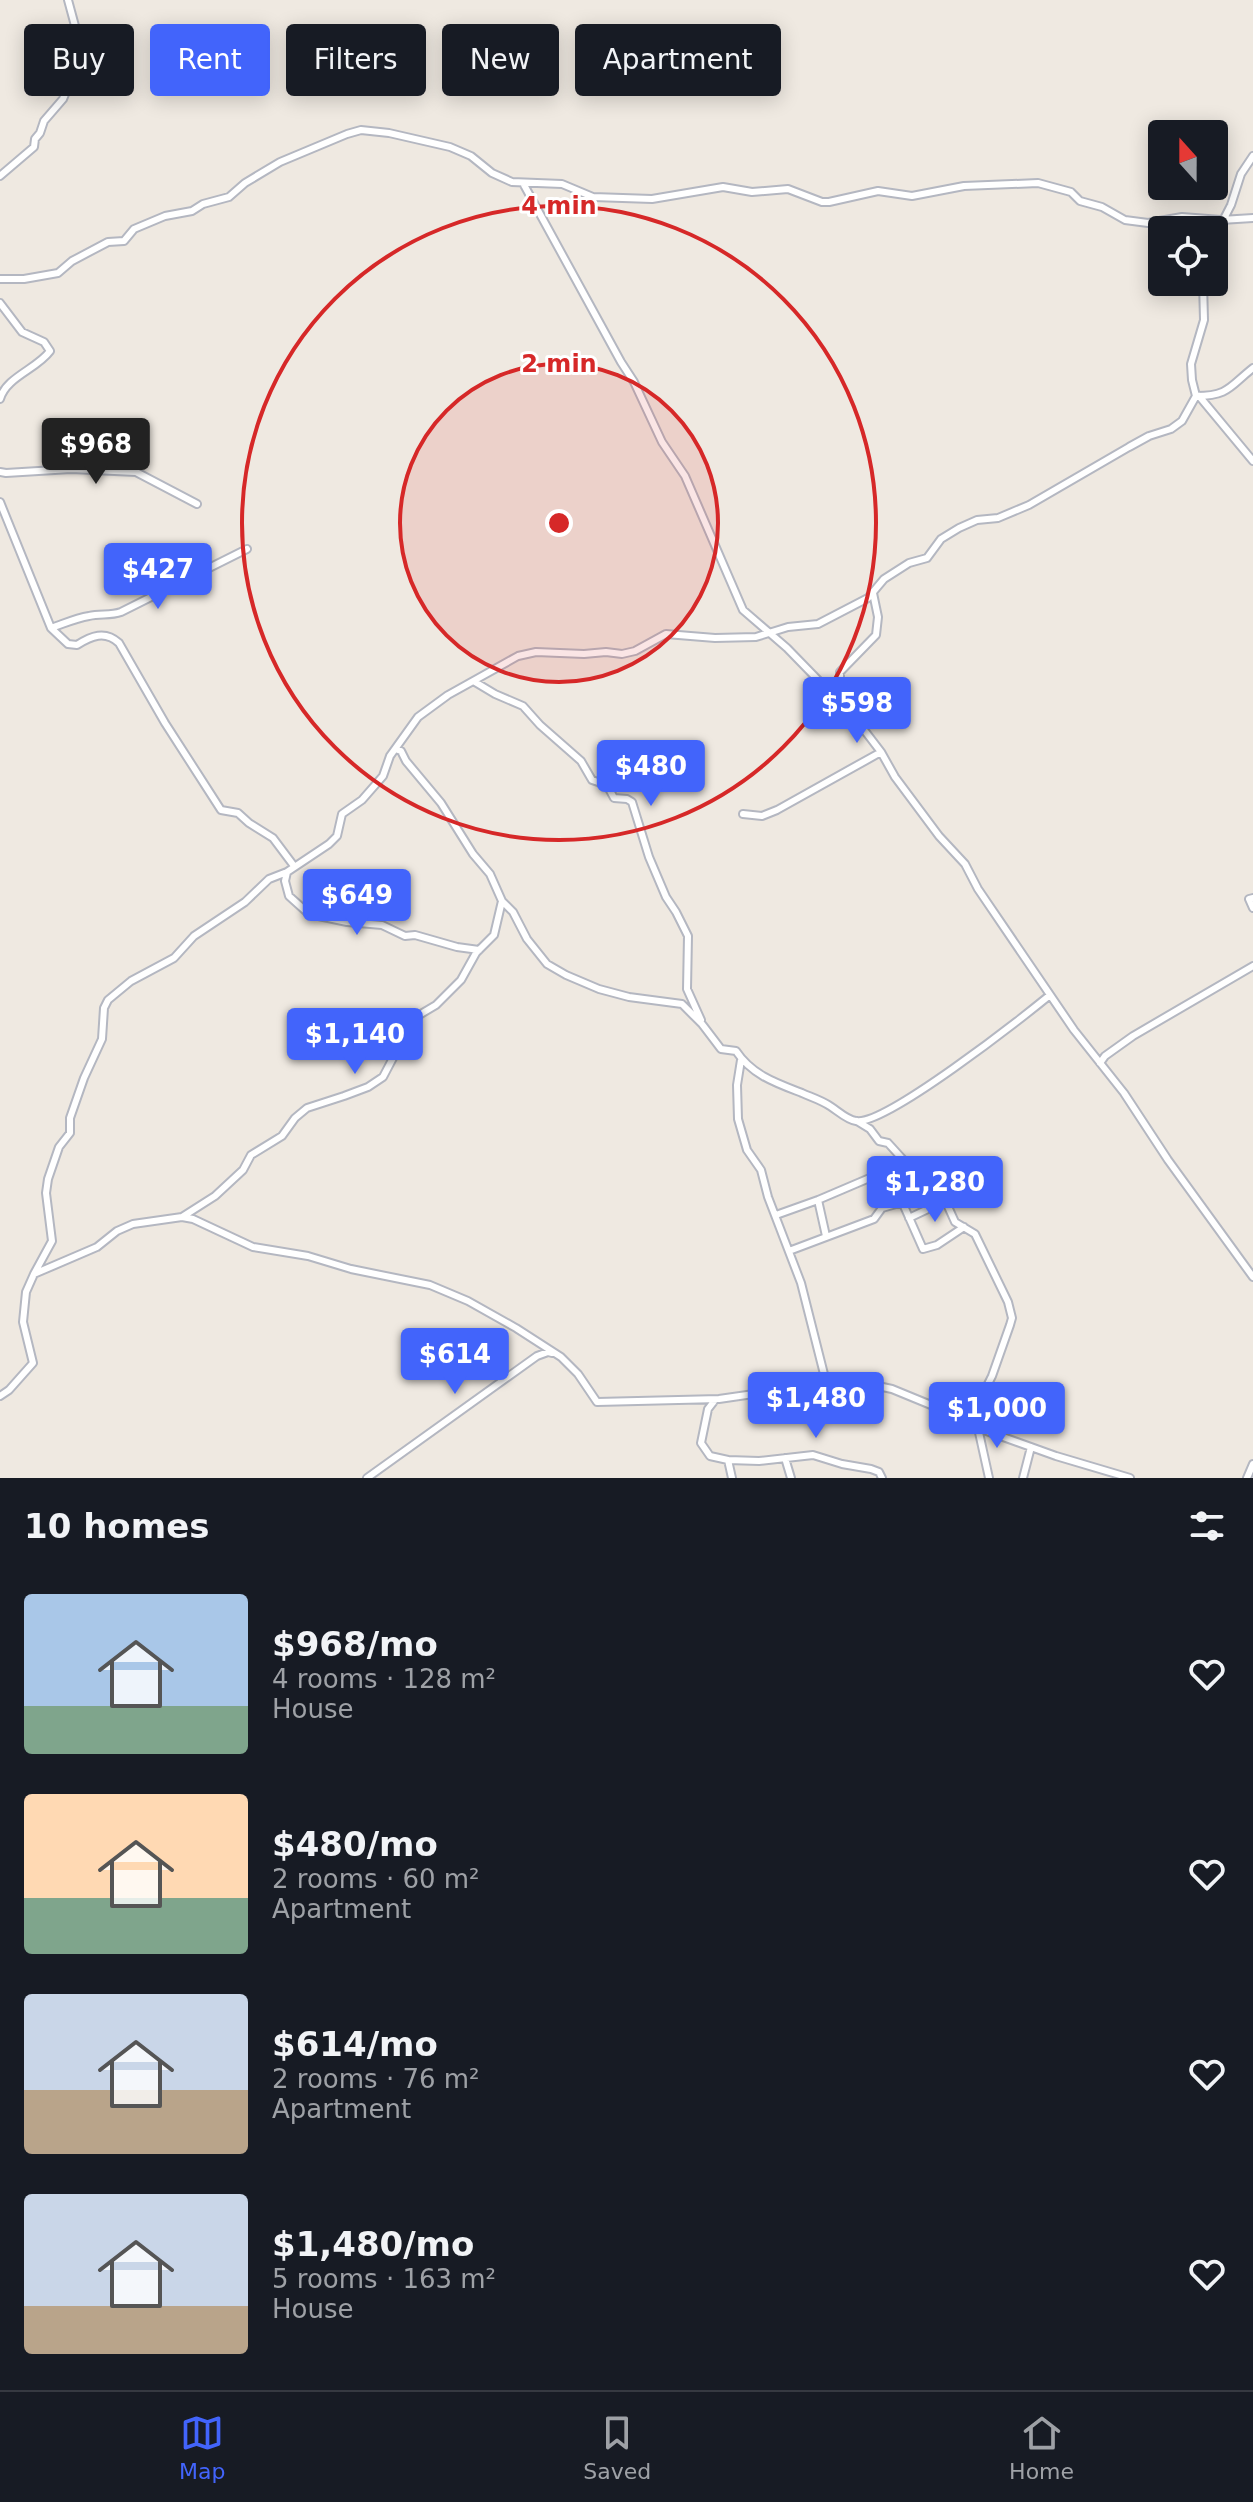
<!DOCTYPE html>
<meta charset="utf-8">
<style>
body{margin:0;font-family:"DejaVu Sans",sans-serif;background:#20242c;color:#f1f3f6;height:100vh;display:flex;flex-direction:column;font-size:30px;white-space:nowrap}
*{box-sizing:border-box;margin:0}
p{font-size:26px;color:#9ea1a6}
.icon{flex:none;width:44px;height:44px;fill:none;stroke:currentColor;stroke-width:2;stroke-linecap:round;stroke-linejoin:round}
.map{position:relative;height:1478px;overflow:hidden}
.drawer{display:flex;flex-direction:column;background:#171b24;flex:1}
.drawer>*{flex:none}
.banner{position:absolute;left:24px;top:24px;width:800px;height:72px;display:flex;gap:16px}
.needle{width:52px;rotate:339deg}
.controls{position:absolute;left:1148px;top:120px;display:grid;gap:16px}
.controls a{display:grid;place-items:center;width:80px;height:80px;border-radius:8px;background:#171b24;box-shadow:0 4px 20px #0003;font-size:40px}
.price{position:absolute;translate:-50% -68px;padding:0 18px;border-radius:8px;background:#4264fb;color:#fff;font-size:26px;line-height:52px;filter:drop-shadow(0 2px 4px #0008)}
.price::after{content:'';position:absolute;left:50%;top:48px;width:24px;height:18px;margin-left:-12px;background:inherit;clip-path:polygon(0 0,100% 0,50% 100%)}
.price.on{background:#222;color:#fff}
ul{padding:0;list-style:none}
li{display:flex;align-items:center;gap:24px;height:200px;padding:0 24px}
li span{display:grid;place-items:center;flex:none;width:224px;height:160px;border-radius:8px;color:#555}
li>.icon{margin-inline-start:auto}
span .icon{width:96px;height:96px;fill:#fffc;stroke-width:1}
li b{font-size:34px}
h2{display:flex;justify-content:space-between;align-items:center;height:96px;padding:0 24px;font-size:34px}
.pill{padding:0 28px;border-radius:8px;background:#171b24;box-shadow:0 4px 20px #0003;font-size:28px;line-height:72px}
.pill.on{background:#4264fb;color:#fff}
.tab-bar{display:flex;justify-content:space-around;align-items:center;height:112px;border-top:2px solid #363941;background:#171b24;font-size:22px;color:#9ea1a6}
.tab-bar a{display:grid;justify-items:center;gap:4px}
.tab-bar .on{color:#4264fb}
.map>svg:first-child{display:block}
</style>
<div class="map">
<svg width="1253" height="1478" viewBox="0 0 1253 1478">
<rect width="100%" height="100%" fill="#efe9e1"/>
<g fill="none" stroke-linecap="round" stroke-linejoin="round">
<defs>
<path id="minor" d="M0 176 34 147 35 139 40 133 44 121 63 99 77 65 76 57 81 48 68 0
M523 183 621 362 634 382 662 442 685 476 743 610 787 648 855 718 881 752 895 777 939 836 965 864 978 889 1074 1030 1124 1093 1168 1160 1253 1277
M1214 238 1231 205 1241 174 1253 156
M0 279H24L58 273 72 261 108 242 124 241 134 229 165 216 192 211 203 204 229 197 245 183 280 162 347 134 361 130 389 133 450 147 471 156 492 173 512 182 562 184 593 197 652 199 723 187 752 192 788 189 822 202H829L878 191 912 196 964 186 1038 183 1071 192 1080 201 1102 207 1125 220 1148 223 1182 217 1221 220 1253 218
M0 303 22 332 44 342 50 351C37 369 6 377 0 399
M1196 396C1229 396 1230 386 1253 368
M1199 396 1253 461
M0 472 6 473 71 469 136 472 197 504
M0 502 51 628 68 644 77 645C91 636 105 630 119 643L165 723 221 810 238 813 249 823 273 838 294 866
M51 628C63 624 76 618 89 616 100 613 110 616 121 612L247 549
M475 682 495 694 523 706 540 725 581 761 592 780 607 785 614 798 627 799 632 802 649 857 666 897 676 912 688 936 687 989 701 1020
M840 701V672L876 635 878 617 873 593
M395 749 401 751 406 761 441 803 473 854 490 874 502 901 513 912 527 939 547 964 566 975 599 989 629 997 682 1004 702 1024 721 1049 736 1051C752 1075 776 1083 802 1093 811 1097 821 1100 830 1106 838 1111 847 1120 856 1121 885 1126 1023 1017 1050 995
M743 814 762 816 777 810 881 752
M287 872 285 881 289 896 309 914 347 922 382 925 405 936 415 935 457 947 479 950
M1253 898 1249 899 1253 908
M741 1060 737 1085 738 1119 747 1150 761 1170 768 1197 801 1283 827 1386
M1100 1063 1105 1056 1133 1036 1253 966
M857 1121 870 1129 879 1141 888 1143 908 1165 921 1175 928 1185 941 1191 955 1222 975 1234 1008 1302 1012 1318 1010 1325 992 1376 979 1402 978 1428 989 1478
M886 1171 896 1188 923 1249 937 1245 964 1227
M818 1200 826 1236
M776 1215 818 1200 886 1171 908 1165
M182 1217 215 1196 243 1170 251 1155 282 1136 295 1118 307 1108 344 1096 368 1087 383 1077 414 1018 436 1005 461 980 476 953 494 935 502 901
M909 1218 947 1200
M789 1251 874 1219 882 1208 910 1200 932 1187
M34 1274 52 1241 46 1193 48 1179 59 1147 70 1133V1118L84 1078 102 1039 104 1008 108 1000 131 981 174 958 194 936 245 902 269 879 287 872 329 844 337 836 342 814 362 800 383 776 390 756 418 717 448 695 518 656 536 652 584 654 606 652 622 654 635 651 666 634 715 638 756 637 788 627 818 624 868 598 884 579 909 563 927 558 941 539 959 528 977 520 998 518 1029 505 1129 447 1149 436 1171 429 1182 421 1196 396 1192 380 1191 364 1204 320 1203 282
M0 1396 9 1390 33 1363 23 1322 26 1292 34 1274 97 1247 117 1231 133 1224 182 1217 193 1219 253 1247 308 1256 351 1269 430 1285 468 1301 516 1328 561 1357 578 1374 597 1402 719 1399 782 1390 864 1383 892 1389 931 1405 978 1428 1056 1456 1130 1478
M715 1400 708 1409 701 1443 710 1456 728 1460 732 1478
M785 1458 791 1478
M728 1460 759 1461 813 1455 842 1464 871 1469 879 1472 882 1478
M367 1478 537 1356 548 1352 552 1353
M1023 1478 1031 1447
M1247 1478 1253 1464"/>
</defs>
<use href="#minor" stroke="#b4b7c1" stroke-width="10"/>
<use href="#minor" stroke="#fff" stroke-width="6"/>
</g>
<circle cx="559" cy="523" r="159" fill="#d62828" fill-opacity=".12"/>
<g fill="none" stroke="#d62828" stroke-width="4">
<circle cx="559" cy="523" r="159"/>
<circle cx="559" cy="523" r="317"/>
</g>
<circle cx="559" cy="523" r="12" fill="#d62828" stroke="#fff" stroke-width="4"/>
<g font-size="24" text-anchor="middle" font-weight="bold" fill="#d62828" stroke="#fff" stroke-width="6" stroke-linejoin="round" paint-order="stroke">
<text x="559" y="214">4 min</text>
<text x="559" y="372">2 min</text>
</g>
</svg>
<div class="controls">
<a><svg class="needle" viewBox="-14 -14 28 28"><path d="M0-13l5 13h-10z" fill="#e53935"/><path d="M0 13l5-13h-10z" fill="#9ea1a6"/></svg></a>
<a><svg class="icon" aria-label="locate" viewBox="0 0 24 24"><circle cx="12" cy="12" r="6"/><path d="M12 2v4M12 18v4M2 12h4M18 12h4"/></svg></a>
</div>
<b class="price on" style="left:96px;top:486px">$968</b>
<b class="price" style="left:158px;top:611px">$427</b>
<b class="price" style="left:857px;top:745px">$598</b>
<b class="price" style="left:651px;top:808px">$480</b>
<b class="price" style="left:357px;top:937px">$649</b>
<b class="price" style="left:355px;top:1076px">$1,140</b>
<b class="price" style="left:935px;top:1224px">$1,280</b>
<b class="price" style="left:455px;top:1396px">$614</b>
<b class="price" style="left:816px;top:1440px">$1,480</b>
<b class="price" style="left:997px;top:1450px">$1,000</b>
<div class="banner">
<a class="pill">Buy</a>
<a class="pill on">Rent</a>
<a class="pill">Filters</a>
<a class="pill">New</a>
<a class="pill">Apartment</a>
</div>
</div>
<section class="drawer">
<h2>10 homes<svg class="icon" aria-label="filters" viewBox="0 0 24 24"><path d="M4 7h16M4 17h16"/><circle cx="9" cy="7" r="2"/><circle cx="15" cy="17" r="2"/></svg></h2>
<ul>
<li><span style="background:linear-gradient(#a9c7e8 70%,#7fa58c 0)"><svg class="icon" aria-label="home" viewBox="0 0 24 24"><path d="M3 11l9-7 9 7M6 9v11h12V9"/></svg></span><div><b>$968/mo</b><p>4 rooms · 128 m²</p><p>House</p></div><svg class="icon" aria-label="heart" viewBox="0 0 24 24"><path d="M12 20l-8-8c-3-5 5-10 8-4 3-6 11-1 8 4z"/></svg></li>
<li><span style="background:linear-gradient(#ffd9b3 65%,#7fa58c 0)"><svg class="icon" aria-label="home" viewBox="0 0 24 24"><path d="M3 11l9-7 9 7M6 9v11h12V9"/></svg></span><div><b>$480/mo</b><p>2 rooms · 60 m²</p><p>Apartment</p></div><svg class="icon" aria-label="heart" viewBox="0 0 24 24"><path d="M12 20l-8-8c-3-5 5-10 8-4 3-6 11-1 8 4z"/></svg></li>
<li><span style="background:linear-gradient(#c9d6e8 60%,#b9a48a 0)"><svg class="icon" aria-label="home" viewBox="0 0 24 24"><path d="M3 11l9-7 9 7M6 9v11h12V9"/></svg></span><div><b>$614/mo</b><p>2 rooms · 76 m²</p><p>Apartment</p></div><svg class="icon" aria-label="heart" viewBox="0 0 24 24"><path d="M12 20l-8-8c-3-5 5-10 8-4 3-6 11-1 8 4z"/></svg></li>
<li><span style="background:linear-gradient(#c9d6e8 70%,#b9a48a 0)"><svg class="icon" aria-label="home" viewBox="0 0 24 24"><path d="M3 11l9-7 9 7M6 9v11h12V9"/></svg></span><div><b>$1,480/mo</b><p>5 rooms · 163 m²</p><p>House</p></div><svg class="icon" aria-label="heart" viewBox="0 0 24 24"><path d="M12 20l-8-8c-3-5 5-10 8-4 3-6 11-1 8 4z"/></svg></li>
</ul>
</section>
<nav class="tab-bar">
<a class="on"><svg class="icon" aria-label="map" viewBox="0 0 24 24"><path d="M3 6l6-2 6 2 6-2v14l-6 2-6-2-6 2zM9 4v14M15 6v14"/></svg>Map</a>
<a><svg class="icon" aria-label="saved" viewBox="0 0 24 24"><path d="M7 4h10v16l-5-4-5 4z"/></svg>Saved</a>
<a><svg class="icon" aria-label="home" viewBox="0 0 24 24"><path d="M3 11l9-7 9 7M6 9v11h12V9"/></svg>Home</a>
</nav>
